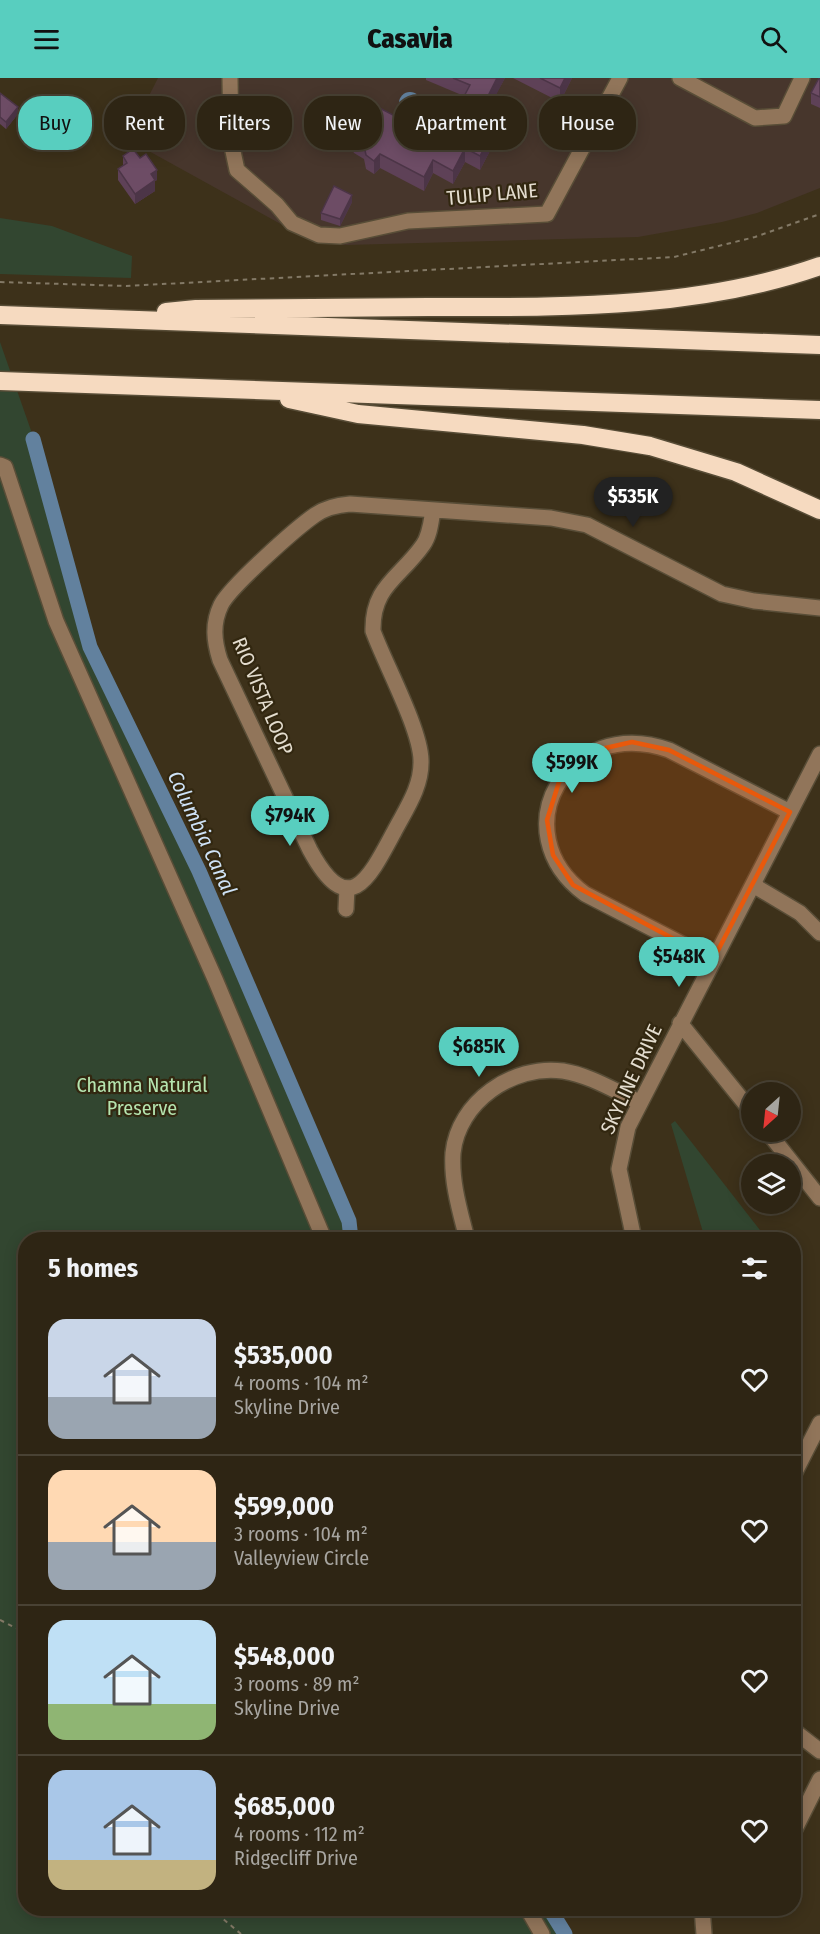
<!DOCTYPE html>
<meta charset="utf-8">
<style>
body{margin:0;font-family:"Fira Sans Condensed",sans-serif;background:#362d1d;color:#f1f3f6;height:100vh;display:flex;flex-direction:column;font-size:22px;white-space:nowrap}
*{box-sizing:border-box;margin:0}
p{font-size:20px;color:#a7a5a0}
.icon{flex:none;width:33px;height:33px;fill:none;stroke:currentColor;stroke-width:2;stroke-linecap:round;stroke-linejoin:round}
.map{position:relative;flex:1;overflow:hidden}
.details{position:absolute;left:18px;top:1154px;width:783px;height:684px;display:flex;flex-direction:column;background:#2e2514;border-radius:24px;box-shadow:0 3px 15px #0003,0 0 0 2px #494234}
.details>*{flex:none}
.guide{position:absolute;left:18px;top:18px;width:784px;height:54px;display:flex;gap:12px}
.needle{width:39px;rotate:207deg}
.tools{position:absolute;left:741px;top:1004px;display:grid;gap:12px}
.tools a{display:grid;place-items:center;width:60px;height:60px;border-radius:50%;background:#2e2514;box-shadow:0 3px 15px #0003,0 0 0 2px #494234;font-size:30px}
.price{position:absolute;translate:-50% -51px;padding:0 14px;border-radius:21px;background:#58cebf;color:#111;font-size:20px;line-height:39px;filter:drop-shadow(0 2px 3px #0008)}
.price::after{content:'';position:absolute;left:50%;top:36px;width:18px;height:14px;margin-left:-9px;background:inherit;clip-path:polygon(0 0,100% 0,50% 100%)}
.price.selected{background:#222;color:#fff}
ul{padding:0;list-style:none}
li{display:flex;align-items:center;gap:18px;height:150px;padding:0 30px}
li+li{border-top:2px solid #494234}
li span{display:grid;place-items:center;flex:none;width:168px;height:120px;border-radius:18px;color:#555}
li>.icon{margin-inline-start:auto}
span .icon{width:72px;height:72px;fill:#fffc;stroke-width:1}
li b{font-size:26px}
h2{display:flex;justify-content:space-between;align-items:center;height:72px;padding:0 30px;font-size:26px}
.tag{padding:0 21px;border-radius:24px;background:#2e2514;box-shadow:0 3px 15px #0003,0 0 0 2px #494234;font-size:21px;line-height:54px}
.tag.selected{background:#58cebf;color:#111}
header{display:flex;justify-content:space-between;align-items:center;height:78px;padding:0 30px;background:#58cebf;color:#111;font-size:27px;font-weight:800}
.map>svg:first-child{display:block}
</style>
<header><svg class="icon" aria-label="menu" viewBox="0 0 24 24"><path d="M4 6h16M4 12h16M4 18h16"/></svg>Casavia<svg class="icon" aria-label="search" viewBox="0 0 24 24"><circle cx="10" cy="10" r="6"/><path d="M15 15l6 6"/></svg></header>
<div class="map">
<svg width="820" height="1856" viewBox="0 0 820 1856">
<rect width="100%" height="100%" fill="#3d311a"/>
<path fill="#47362c" d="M158 0H820V110L757 135 722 144 638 159 347 167 315 165 127 61Z"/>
<path fill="#324630" d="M0 140 52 148 132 178 131 200 0 196Z
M0 264 34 361 90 569 199 793 349 1143 351 1161H26V1830H549L565 1856H0Z
M675 1043 767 1161H705L671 1046Z"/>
<path fill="#62819e" d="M399 25a11 11 0 1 1 22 0a11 11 0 1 1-22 0Z"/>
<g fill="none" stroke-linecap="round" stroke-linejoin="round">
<path stroke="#62819e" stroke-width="15" d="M33 361 90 569 199 793 349 1143 351 1161
M549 1830 565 1856"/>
<defs>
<path id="minor" d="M230 0 231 64 237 92 277 127 292 145 319 157 340 158 408 143 547 136 620 0
M680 0 755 40 784 38 802 0
M0 387 5 389 56 543 215 901 324 1161
M433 432C431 444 430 457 423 467 400 500 372 508 373 553 385 586 420 650 421 682 422 709 406 731 394 754 368 803 348 842 310 772L220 582C214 563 212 546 221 527 230 509 295 451 315 437 325 430 337 427 350 426L551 440 587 447 722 516 754 523 820 530
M753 807 800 835 820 855
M346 831 347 810
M713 882 585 816C501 754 567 636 669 672L790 734
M680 945 752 1034
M767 1053 820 1120
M467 1161C460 1133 451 1104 453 1075 458 1024 513 986 563 993 589 997 615 1013 639 1024
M634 1161 619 1091 628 1049 820 676
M794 1396 820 1345
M794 1653 820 1673
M794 1753 820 1701
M527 1830 542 1856
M702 1830 704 1856"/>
<path id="highway" d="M166 234 196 231C274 230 351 229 428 229 559 229 695 232 820 188
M0 237 820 267
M0 303 820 332
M289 321 358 336 583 357 650 368 736 394 820 432"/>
</defs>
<use href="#minor" stroke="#584d37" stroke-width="18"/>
<use href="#highway" stroke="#584d37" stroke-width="21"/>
<path stroke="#837966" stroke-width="2" stroke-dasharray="4.5 4.5" stroke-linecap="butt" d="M0 204 126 208 674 179 755 159 820 136
M0 1542 26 1555
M210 1830 241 1856"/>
<use href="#minor" stroke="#91755a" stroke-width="15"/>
<use href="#highway" stroke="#f6dac0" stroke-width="18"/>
</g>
<path fill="#5e4157" d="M426 0H505L491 25 504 46 480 92 465 84 453 106 433 95 424 113 380 90 374 96 366 91 364 81 354 75 349 65V52L441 62 464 18 426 2Z
M513 0H572L560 24Z
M820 0V30L811 26V15Z
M0 15 18 36 6 51 0 46Z
M123 78 157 102 155 103V113L135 126 118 102V91L123 88Z
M352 124 340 148 321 142V135Z"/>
<path fill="#4c3547" d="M497 0H505L486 36V22Z
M565 0H572L560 24V10Z
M18 29V36L6 51V44Z
M504 32V46L480 92V78Z
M465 70V84L453 106V93Z
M380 76V90L374 96V83Z
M433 82V95L424 113V99Z
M157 92V102L155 103V113L135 126V116L151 96Z
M352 117V124L340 148V141Z"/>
<path fill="#6d4c65" stroke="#4c3547" stroke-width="1.5" d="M453 0H497L486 22 504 32 480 78 465 70 453 93 433 82 424 99 380 76 374 83 366 77 364 68 354 62 349 52 363 27 371 29 372 26 441 62 470 7Z
M540 0H565L560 10Z
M819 0H820V19L811 15Z
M0 15 18 29 6 44 0 39Z
M133 71 140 80 146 76 157 92 151 96 155 102 135 116 118 91 127 85 123 78Z
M334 108 352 117 340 141 321 135Z"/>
<path fill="#e8590c" fill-opacity="0.2" stroke="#e8590c" stroke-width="4.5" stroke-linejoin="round" d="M632 664 669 672 790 734 713 882 573 807 553 777 547 742 559 704 588 674Z"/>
<g text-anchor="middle" stroke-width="4.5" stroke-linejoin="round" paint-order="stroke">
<g font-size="20" fill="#e4ddcf" stroke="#322710">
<text transform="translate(492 116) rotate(-5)" y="7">TULIP LANE</text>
<text transform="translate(263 618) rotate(67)" y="7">RIO VISTA LOOP</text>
<text transform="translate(631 1001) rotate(-65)" y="7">SKYLINE DRIVE</text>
</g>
<g font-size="20" fill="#b5e4af" stroke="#322710">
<text x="142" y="1014">Chamna Natural<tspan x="142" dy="23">Preserve</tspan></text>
</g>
<g font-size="21" font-style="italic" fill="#cfe3f7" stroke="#322710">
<text transform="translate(202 755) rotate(65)" y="7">Columbia Canal</text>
</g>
</g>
</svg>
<div class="tools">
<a><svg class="needle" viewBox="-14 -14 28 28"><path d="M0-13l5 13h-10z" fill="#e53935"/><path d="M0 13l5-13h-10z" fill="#a7a5a0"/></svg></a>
<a><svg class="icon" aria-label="layers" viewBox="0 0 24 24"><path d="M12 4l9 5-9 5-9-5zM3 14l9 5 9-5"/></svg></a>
</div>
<b class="price selected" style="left:633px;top:450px">$535K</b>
<b class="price" style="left:572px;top:716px">$599K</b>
<b class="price" style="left:290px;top:769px">$794K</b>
<b class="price" style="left:679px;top:910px">$548K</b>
<b class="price" style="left:479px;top:1000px">$685K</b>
<div class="guide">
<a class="tag selected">Buy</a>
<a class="tag">Rent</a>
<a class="tag">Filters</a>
<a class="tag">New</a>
<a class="tag">Apartment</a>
<a class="tag">House</a>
</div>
<section class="details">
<h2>5 homes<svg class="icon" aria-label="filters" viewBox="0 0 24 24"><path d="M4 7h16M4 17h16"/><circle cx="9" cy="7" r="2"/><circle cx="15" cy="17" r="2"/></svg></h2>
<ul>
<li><span style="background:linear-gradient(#c9d6e8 65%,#9aa5b1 0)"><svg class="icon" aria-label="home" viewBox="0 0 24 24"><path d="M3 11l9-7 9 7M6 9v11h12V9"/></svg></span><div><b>$535,000</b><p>4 rooms · 104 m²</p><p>Skyline Drive</p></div><svg class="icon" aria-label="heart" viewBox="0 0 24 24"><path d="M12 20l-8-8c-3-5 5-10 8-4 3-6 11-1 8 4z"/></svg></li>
<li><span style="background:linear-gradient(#ffd9b3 60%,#9aa5b1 0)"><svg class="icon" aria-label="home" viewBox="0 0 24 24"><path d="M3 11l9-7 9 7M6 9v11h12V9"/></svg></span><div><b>$599,000</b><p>3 rooms · 104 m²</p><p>Valleyview Circle</p></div><svg class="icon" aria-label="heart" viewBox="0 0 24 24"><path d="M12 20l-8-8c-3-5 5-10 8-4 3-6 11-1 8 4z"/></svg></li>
<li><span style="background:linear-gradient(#bfe0f5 70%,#8fb573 0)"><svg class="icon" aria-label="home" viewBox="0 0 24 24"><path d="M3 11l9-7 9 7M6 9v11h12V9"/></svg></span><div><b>$548,000</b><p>3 rooms · 89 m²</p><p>Skyline Drive</p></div><svg class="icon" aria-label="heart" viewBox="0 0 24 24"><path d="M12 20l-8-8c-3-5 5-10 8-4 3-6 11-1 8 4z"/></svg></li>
<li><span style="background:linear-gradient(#a9c7e8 75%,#c2b280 0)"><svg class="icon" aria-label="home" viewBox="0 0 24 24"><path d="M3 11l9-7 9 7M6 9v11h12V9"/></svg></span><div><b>$685,000</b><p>4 rooms · 112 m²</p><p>Ridgecliff Drive</p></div><svg class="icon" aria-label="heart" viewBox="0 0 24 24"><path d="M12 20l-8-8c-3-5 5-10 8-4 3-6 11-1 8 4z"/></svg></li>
</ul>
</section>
</div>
